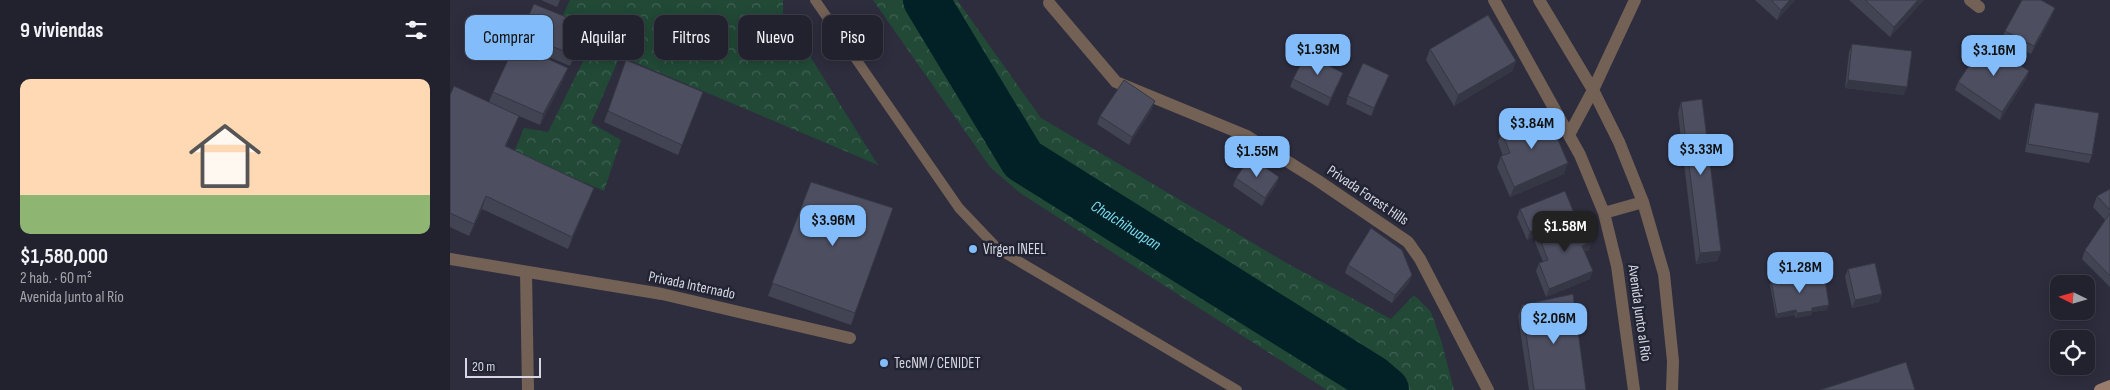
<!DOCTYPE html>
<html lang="es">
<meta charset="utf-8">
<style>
body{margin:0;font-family:"Sofia Sans Condensed",sans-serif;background:#2a2a36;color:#f1f3f6;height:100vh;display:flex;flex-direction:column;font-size:19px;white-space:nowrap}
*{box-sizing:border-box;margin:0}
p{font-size:16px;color:#a2a4aa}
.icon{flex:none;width:28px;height:28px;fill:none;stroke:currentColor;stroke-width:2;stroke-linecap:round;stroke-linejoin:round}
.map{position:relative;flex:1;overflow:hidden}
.details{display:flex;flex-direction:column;background:#22222e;width:450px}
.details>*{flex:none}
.top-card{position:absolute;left:15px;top:15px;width:475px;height:45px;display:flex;gap:10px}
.needle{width:32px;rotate:275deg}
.controls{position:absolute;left:1600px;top:275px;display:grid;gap:10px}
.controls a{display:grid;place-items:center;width:45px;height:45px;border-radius:10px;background:#22222e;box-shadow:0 2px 12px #0003,0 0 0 1px #3f3f4a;font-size:25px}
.scale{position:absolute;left:15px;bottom:12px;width:76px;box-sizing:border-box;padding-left:5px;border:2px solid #d6d7e2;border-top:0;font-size:14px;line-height:18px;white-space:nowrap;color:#d6d7e2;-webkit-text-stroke:4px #232433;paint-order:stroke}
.price{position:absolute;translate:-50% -42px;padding:0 11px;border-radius:10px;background:#83bcfb;color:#111;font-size:16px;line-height:32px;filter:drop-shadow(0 1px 2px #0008)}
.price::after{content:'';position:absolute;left:50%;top:30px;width:15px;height:11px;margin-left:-8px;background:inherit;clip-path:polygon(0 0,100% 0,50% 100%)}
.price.selected{background:#222;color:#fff}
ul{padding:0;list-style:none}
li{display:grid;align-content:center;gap:10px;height:265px;padding:0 20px}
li+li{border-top:1px solid #3f3f4a}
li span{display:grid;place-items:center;height:155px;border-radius:10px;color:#555}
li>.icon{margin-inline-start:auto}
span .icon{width:90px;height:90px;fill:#fffc;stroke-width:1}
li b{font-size:21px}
h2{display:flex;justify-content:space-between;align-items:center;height:60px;padding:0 20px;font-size:21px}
.tag{padding:0 18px;border-radius:10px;background:#22222e;box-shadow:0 2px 12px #0003,0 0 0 1px #3f3f4a;font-size:18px;line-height:45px}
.tag.selected{background:#83bcfb;color:#111}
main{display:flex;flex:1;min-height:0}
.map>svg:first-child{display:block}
</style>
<main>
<section class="details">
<h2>9 viviendas<svg class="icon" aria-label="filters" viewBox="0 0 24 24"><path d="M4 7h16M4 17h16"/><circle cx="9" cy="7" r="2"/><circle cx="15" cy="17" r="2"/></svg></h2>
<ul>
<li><span style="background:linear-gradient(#ffd9b3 75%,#8fb573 0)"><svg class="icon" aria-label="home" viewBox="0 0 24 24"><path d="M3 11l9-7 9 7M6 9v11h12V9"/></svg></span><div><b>$1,580,000</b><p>2 hab. · 60 m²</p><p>Avenida Junto al Río</p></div></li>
</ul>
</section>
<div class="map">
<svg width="1660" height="390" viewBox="0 0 1660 390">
<defs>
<pattern id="forest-crowns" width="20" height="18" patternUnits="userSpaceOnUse" patternTransform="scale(1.25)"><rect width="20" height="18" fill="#214936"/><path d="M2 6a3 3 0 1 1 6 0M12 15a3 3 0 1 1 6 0" fill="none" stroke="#406253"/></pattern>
</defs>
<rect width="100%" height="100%" fill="#2d2d3e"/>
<path fill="url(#forest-crowns)" d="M120 0H333V13L428 165 170 56 141 123 171 140 154 191 64 152 74 128 98 132 146 35 111 19Z
M423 0H507L591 118 840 265 941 319 964 295 981 312 991 340 1004 390H877L570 193 540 167Z"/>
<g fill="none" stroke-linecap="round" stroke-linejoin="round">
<path stroke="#012127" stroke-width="46" id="s1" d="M476 0 573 160 922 378 936 390"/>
<path stroke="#736156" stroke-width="10" d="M365 0 509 208 548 249 787 390"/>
<path stroke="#736156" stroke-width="12" d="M1044 0 1130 155 1154 213 1167 266 1184 390
M1089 0 1143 90 1169 142 1193 202 1214 274 1223 361 1222 390
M1520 0 1529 7
M599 3 666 82 797 136 867 180 958 242 970 259 1038 390
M1119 135 1143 90 1185 0
M1154 213 1193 202
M0 259 212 294 400 338
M76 272 78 390"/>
<path stroke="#997c6b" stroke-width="12" d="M1650 390 1660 386"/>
</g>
<path fill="#424453" d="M91 0H110L107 7Z
M1305 0H1345L1327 20Z
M1399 0H1474L1440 37Z
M84 4 138 26 134 37 120 66 99 57 98 59 114 78 90 125 69 116 64 128 56 146 144 188 139 200 118 249 32 209 19 236 0 227V95L39 102 43 92Z
M1602 16 1581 54 1552 39 1555 31Z
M1402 44 1454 95 1395 88 1399 52Z
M980 49 1066 61 1062 71 1004 106 976 60Z
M176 60 253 92 228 155 154 122Z
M1579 71 1576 79 1550 120 1505 90 1508 82Z
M893 73 890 81 878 106 840 87 843 79Z
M936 83 921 116 896 104 898 96Z
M1231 102 1271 251 1267 261 1246 264 1228 113Z
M1585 103 1642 155 1639 163 1575 152 1582 111Z
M702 109 679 145 647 124 650 116Z
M1052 132 1114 174 1060 197 1047 167 1051 156H1053L1048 142Z
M829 177 826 185 812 206 783 186 786 178Z
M361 182 443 208 401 325 318 296Z
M1660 189V287L1632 259 1635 250 1655 220 1643 207 1647 196Z
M1070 209 1122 220 1139 250 1135 251 1140 279 1096 297 1086 271 1089 263 1093 262 1085 242 1087 235 1077 240 1067 217Z
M898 265 962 275 959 283 942 303 895 273Z
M1398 269 1432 294 1429 302 1402 308 1395 277Z
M1357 275 1377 310 1362 312 1361 315 1345 318V315L1326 318 1320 285 1321 280 1342 283 1355 280Z
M1072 305 1136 390H1079L1068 316Z"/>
<path fill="#363744" d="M1340 0H1345L1327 20 1331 10Z
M1468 0H1474L1440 37 1444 27Z
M1605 8 1602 16 1581 54 1584 46Z
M138 26 134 37 120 66 124 55Z
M1066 61 1062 71 1004 106 1008 95Z
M118 68 114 78 90 125 93 114Z
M1579 71 1576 79 1550 120 1552 112Z
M893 73 890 81 878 106 881 98Z
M939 75 936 83 921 116 924 108Z
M1398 80 1457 87 1454 95 1395 88Z
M705 101 702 109 679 145 682 137Z
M69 116 64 128 50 158 55 146Z
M1118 163 1114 174 1060 197 1064 187Z
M829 177 826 185 812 206 815 198Z
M144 188 139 200 118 249 122 237Z
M36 196 32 209 19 236 24 224Z
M1124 213 1121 221 1077 240 1080 232Z
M1142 242 1139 250 1129 254 1132 246Z
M1271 251 1267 261 1246 264 1250 253Z
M1143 271 1140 279 1096 297 1099 289Z
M962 275 959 283 942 303 945 295Z
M1432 294 1429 302 1402 308 1405 300Z
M1379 305 1377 310 1362 312 1361 315 1345 318 1347 313 1362 308Z
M1346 310 1345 315 1326 318 1327 314Z"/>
<path fill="#4d4f61" stroke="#363744" d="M1321 0H1340L1331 10Z
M1415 0H1468L1444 27Z
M1572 0H1591L1605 8 1584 46 1555 31Z
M84 4 138 26 124 55 101 46 98 59 118 68 93 114 43 92Z
M1038 15 1066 61 1008 95 980 49Z
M1535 42 1579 71 1552 112 1508 82Z
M1402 44 1462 51 1457 87 1398 80Z
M856 54 893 73 881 98 843 79Z
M176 60 253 92 232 145 158 111Z
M913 63 939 75 924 108 898 96Z
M674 80 705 101 682 137 650 116Z
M4 86 69 116 55 146 144 188 122 237 36 196 24 224 0 213V95Z
M1252 99 1271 251 1250 253 1231 102Z
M1585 103 1649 113 1642 155 1578 144Z
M1096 112 1118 163 1064 187 1051 156 1060 153 1052 132Z
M800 157 829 177 815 198 786 178Z
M361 182 443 208 405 313 322 283Z
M1660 189V210L1647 196Z
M1115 191 1124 213 1080 232 1070 209Z
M1660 213V276L1635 250Z
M1131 216 1142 242 1132 246 1143 271 1099 289 1089 263 1098 260 1088 234Z
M921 228 952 250 962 275 945 295 898 265Z
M1425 263 1432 294 1405 300 1398 269Z
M1374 273 1379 305 1362 308V311L1347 313 1346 310 1327 314 1321 280 1340 277 1342 283 1357 280V275Z
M1123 294 1136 390H1084L1072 305Z
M1456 362 1465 390H1370Z"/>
<g fill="#83bcfb" stroke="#232433" stroke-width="2">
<circle cx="523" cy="249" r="5"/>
<circle cx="434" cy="363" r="5"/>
</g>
<g text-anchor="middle" stroke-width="5" stroke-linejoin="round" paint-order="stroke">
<g font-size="15" fill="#d6d7e2" stroke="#232433">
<text transform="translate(918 195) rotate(34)" y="5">Privada Forest Hills</text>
<text transform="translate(242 285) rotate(12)" y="5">Privada Internado</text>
<text transform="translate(1190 313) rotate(82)" y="5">Avenida Junto al Río</text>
</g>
<g font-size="15" fill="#d6d7e2" stroke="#232433" text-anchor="start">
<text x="533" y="254">Virgen INEEL</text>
<text x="444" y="368">TecNM / CENIDET</text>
</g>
<g font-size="16" font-style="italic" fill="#7bd9ed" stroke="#232433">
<text dy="6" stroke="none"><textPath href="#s1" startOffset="309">Chalchihuapan</textPath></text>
</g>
</g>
</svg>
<div class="controls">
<a><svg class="needle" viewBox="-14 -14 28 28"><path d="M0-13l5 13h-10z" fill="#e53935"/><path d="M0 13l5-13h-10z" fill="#a2a4aa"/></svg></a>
<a><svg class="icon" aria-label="locate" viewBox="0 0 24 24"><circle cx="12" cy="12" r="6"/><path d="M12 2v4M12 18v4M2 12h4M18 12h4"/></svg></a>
</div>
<div class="scale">20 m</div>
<b class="price" style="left:868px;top:76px">$1.93M</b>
<b class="price" style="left:1544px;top:77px">$3.16M</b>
<b class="price" style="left:1082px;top:150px">$3.84M</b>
<b class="price" style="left:1251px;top:176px">$3.33M</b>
<b class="price" style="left:807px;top:178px">$1.55M</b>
<b class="price" style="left:383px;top:247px">$3.96M</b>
<b class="price selected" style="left:1115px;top:253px">$1.58M</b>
<b class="price" style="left:1350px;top:294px">$1.28M</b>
<b class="price" style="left:1104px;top:345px">$2.06M</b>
<div class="top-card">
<a class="tag selected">Comprar</a>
<a class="tag">Alquilar</a>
<a class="tag">Filtros</a>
<a class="tag">Nuevo</a>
<a class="tag">Piso</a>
</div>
</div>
</main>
